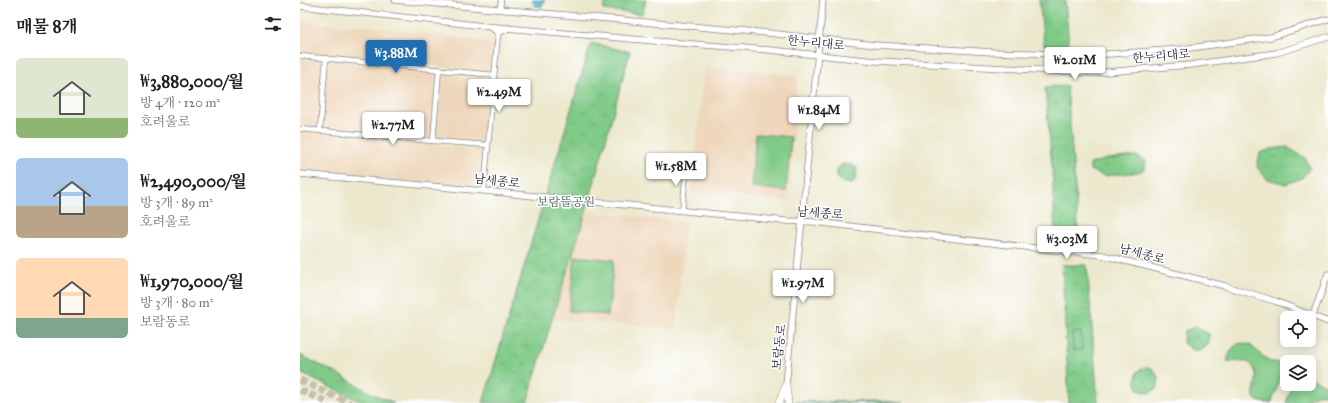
<!DOCTYPE html>
<html lang="ko">
<meta charset="utf-8">
<style>
body{margin:0;font-family:"IM FELL Great Primer","Noto Serif KR",serif;background:#f2f2f2;color:#202124;height:100vh;display:flex;flex-direction:column;font-size:15px;white-space:nowrap}
*{box-sizing:border-box;margin:0}
p{font-size:13px;color:#757577}
.icon{flex:none;width:22px;height:22px;fill:none;stroke:currentColor;stroke-width:2;stroke-linecap:round;stroke-linejoin:round}
.map{position:relative;flex:1;overflow:hidden}
.side{display:flex;flex-direction:column;background:#fff;width:300px}
.side>*{flex:none}
.tools{position:absolute;left:980px;top:311px;display:grid;gap:8px}
.tools a{display:grid;place-items:center;width:36px;height:36px;border-radius:6px;background:#fff;box-shadow:0 2px 10px #0003;font-size:20px}
.price{position:absolute;translate:-50% -34px;padding:0 9px;border-radius:4px;background:#fff;color:#222;font-size:13px;line-height:26px;filter:drop-shadow(0 1px 2px #0008)}
.price::after{content:'';position:absolute;left:50%;top:24px;width:12px;height:9px;margin-left:-6px;background:inherit;clip-path:polygon(0 0,100% 0,50% 100%)}
.price.selected{background:#1f6fb2;color:#fff}
ul{padding:0;list-style:none}
li{display:flex;align-items:center;gap:12px;height:100px;padding:0 16px}
li span{display:grid;place-items:center;flex:none;width:112px;height:80px;border-radius:6px;color:#555}
li>.icon{margin-inline-start:auto}
span .icon{width:48px;height:48px;fill:#fffc;stroke-width:1}
li b{font-size:17px}
h2{display:flex;justify-content:space-between;align-items:center;height:48px;padding:0 16px;font-size:17px}
main{display:flex;flex:1;min-height:0}
.map>svg:first-child{display:block}
</style>
<main>
<section class="side">
<h2>매물 8개<svg class="icon" aria-label="filters" viewBox="0 0 24 24"><path d="M4 7h16M4 17h16"/><circle cx="9" cy="7" r="2"/><circle cx="15" cy="17" r="2"/></svg></h2>
<ul>
<li><span style="background:linear-gradient(#dfe7d0 75%,#8fb573 0)"><svg class="icon" aria-label="home" viewBox="0 0 24 24"><path d="M3 11l9-7 9 7M6 9v11h12V9"/></svg></span><div><b>₩3,880,000/월</b><p>방 4개 · 120 m²</p><p>호려울로</p></div></li>
<li><span style="background:linear-gradient(#a9c7e8 60%,#b9a48a 0)"><svg class="icon" aria-label="home" viewBox="0 0 24 24"><path d="M3 11l9-7 9 7M6 9v11h12V9"/></svg></span><div><b>₩2,490,000/월</b><p>방 3개 · 89 m²</p><p>호려울로</p></div></li>
<li><span style="background:linear-gradient(#ffd9b3 75%,#7fa58c 0)"><svg class="icon" aria-label="home" viewBox="0 0 24 24"><path d="M3 11l9-7 9 7M6 9v11h12V9"/></svg></span><div><b>₩1,970,000/월</b><p>방 3개 · 80 m²</p><p>보람동로</p></div></li>
</ul>
</section>
<div class="map">
<svg width="1028" height="403" viewBox="0 0 1028 403">
<defs>
<pattern id="park-crowns" width="20" height="18" patternUnits="userSpaceOnUse"><rect width="20" height="18" fill="#81cb88"/><path d="M2 6a3 3 0 1 1 6 0M12 15a3 3 0 1 1 6 0" fill="none" stroke="#6fae76"/></pattern>
<pattern id="water-waves" width="16" height="10" patternUnits="userSpaceOnUse"><rect width="16" height="10" fill="#4db3cc"/><path d="M0 5q4-4 8 0t8 0" fill="none" stroke="#4091a7"/></pattern>
</defs>
<rect width="100%" height="100%" fill="#fff"/>
<filter id="ink" filterUnits="userSpaceOnUse"><feTurbulence type="fractalNoise" baseFrequency=".025" numOctaves="2"/><feDisplacementMap in="SourceGraphic" scale="8" xChannelSelector="R" yChannelSelector="G"/><feConvolveMatrix kernelMatrix="1 2 1 2 8 2 1 2 1" color-interpolation-filters="sRGB"/></filter>
<filter id="wash" filterUnits="userSpaceOnUse"><feTurbulence type="fractalNoise" baseFrequency=".012" numOctaves="4" result="noise"/><feDisplacementMap in="SourceGraphic" scale="16" xChannelSelector="R" yChannelSelector="G"/><feGaussianBlur stdDeviation="0.9" result="paint"/><feColorMatrix in="noise" values="0 0 0 0 0 0 0 0 0 0 0 0 0 0 0 0 0 1.4 0 .05"/><feComposite in="paint" operator="in"/></filter>
<g filter="url(#wash)">
<rect width="100%" height="100%" fill="#ece8cd"/>
<path fill="#eed7bb" d="M0 21 46 26 59 25 189 42 193 46 189 69 186 71 0 52Z
M0 59 20 61 22 66 18 123 14 127 0 125Z
M34 61 134 72 136 77 132 134 128 138 28 127 24 124 23 121 27 69 29 64Z
M404 67 498 76 488 201 392 191Z
M146 74 186 78 189 83 185 140 180 144 141 140 136 134 140 82 141 77Z
M0 132 180 149 183 155 180 184 176 188 0 171Z
M286 212 386 222 376 329 252 319Z"/>
<path fill="url(#park-crowns)" stroke="#527662" d="M306 0H346L342 14 303 10Z
M739 0H765L769 45H744Z
M291 43 330 52 286 212 252 319 227 403H183Z
M767 86 779 238 755 236 752 168 745 87Z
M987 147 1005 158 1010 168 1002 178 986 184 967 179 957 167 960 153 971 149Z
M837 156 846 161 845 169 839 172 804 176 790 170V164L807 159Z
M542 164 551 165 557 168 556 178 552 184 544 183 537 177V169Z
M762 265H787L798 403H769Z
M895 327 909 334V344L902 350H893L883 343 884 331Z
M0 355 34 372 71 393 94 403H64L0 373Z
M848 367 853 369 859 378 857 388 849 393 839 390C835 384 835 376 839 370Z
M581 401 603 403H495V402Z"/>
<path fill="#81cb88" stroke="#527662" d="M456 134 491 137 486 191 451 187Z
M275 256 314 260 308 315 269 311Z
M781 332 782 350H773L772 333Z
M941 343 950 345 970 362H975L984 364 976 391 971 403C942 403 959 388 956 374 956 370 952 366 950 363L943 361 927 362C929 353 932 346 941 343Z
M1009 377 1027 386 1028 396 1022 393 1008 399 1005 403H986L992 384H1009Z"/>
<path fill="url(#water-waves)" stroke="#386a84" d="M232 0H245L244 4 241 7 235 6Z"/>
</g>
<g filter="url(#ink)">
<g fill="none" stroke-linecap="round" stroke-linejoin="round">
<path stroke="#c4c0b0" stroke-width="7" stroke-dasharray="7 3.5" stroke-linecap="butt" d="M0 380 50 403
M0 390 29 403"/>
<defs>
<path id="minor" d="M200 10 201 0
M0 56 194 75
M0 129 133 141 188 145
M20 131 26 58
M133 141 139 69
M184 191 198 33
M382 211 387 165"/>
<path id="tertiary" d="M95 0 468 33 575 45 693 52 794 55 882 49 971 37 1028 19
M0 6 184 26 355 41 470 50 576 61 794 73 890 65 976 53 1028 37
M189 27 192 28 198 33 209 28
M0 174 184 191 486 221 515 222 726 247 802 255 925 286 975 301 1028 322
M1013 315 1028 274
M486 385 523 0"/>
<path id="trunk" d="M486 386 488 403
M479 403 486 385"/>
</defs>
<use href="#minor" stroke="#878584" stroke-width="6"/>
<use href="#tertiary" stroke="#878584" stroke-width="7"/>
<use href="#trunk" stroke="#878584" stroke-width="8"/>
<use href="#minor" stroke="#fff" stroke-width="4.5"/>
<use href="#tertiary" stroke="#fff" stroke-width="5.5"/>
<use href="#trunk" stroke="#fff" stroke-width="7"/>
</g>
</g>
<g text-anchor="middle" stroke-width="3" stroke-linejoin="round" paint-order="stroke">
<g font-size="12" fill="#22223b" stroke="#fff">
<text transform="translate(516 43) rotate(6)" y="4">한누리대로</text>
<text transform="translate(861 56) rotate(-5)" y="4">한누리대로</text>
<text transform="translate(197 181) rotate(6)" y="4">남세종로</text>
<text transform="translate(520 213) rotate(4)" y="4">남세종로</text>
<text transform="translate(842 254) rotate(15)" y="4">남세종로</text>
<text transform="translate(479 347) rotate(-84)" y="4">보람동로</text>
</g>
<g font-size="12" fill="#435d56" stroke="#fff">
<text x="266" y="206">보람뜰공원</text>
</g>
</g>
</svg>
<div class="tools">
<a><svg class="icon" aria-label="locate" viewBox="0 0 24 24"><circle cx="12" cy="12" r="6"/><path d="M12 2v4M12 18v4M2 12h4M18 12h4"/></svg></a>
<a><svg class="icon" aria-label="layers" viewBox="0 0 24 24"><path d="M12 4l9 5-9 5-9-5zM3 14l9 5 9-5"/></svg></a>
</div>
<b class="price selected" style="left:96px;top:74px">₩3.88M</b>
<b class="price" style="left:775px;top:81px">₩2.01M</b>
<b class="price" style="left:199px;top:113px">₩2.49M</b>
<b class="price" style="left:519px;top:131px">₩1.84M</b>
<b class="price" style="left:93px;top:146px">₩2.77M</b>
<b class="price" style="left:376px;top:187px">₩1.58M</b>
<b class="price" style="left:767px;top:260px">₩3.03M</b>
<b class="price" style="left:503px;top:304px">₩1.97M</b>
</div>
</main>
